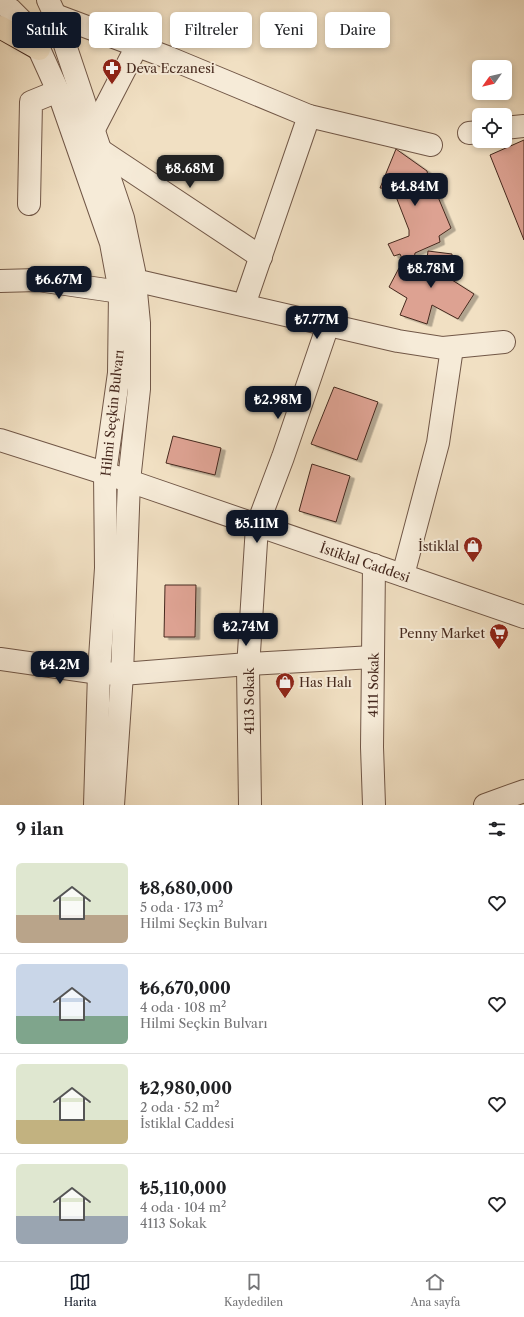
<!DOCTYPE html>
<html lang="tr">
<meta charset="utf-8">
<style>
body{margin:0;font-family:"Libre Caslon Text",serif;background:#f2f2f2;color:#202124;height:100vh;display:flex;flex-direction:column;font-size:15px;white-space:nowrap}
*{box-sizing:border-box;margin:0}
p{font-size:13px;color:#757577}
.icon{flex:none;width:22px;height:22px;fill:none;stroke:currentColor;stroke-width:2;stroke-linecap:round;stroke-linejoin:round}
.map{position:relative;height:805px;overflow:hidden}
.drawer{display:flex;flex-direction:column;background:#fff;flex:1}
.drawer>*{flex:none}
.hud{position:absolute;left:12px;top:12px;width:500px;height:36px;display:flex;gap:8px}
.needle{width:26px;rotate:236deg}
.tools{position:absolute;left:472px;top:60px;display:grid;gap:8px}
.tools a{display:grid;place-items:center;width:40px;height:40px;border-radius:6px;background:#fff;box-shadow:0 2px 6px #0003;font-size:20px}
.price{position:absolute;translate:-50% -34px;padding:0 9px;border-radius:8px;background:#111827;color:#fff;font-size:13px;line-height:26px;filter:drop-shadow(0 1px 2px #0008)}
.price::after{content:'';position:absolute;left:50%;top:24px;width:12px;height:9px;margin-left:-6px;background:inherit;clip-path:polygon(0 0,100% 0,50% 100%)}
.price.on{background:#222;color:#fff}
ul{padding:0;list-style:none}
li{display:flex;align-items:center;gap:12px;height:100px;padding:0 16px}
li+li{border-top:1px solid #e0e0e0}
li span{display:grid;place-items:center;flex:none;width:112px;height:80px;border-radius:6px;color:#555}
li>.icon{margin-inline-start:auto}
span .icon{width:48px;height:48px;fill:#fffc;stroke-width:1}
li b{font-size:17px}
h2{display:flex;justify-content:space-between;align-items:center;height:48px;padding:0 16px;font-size:17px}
.tag{padding:0 14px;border-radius:6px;background:#fff;box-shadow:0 2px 6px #0003;font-size:14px;line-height:36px}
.tag.on{background:#111827;color:#fff}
.tabs{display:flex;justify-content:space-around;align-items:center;height:56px;border-top:1px solid #e0e0e0;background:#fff;font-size:11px;color:#757577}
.tabs a{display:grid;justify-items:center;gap:2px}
.tabs .on{color:#111827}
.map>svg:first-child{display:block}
</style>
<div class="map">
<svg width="524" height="805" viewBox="0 0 524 805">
<defs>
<filter id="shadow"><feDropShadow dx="4.5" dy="2.5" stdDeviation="0" flood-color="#0004"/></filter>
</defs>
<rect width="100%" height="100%" fill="#f1e0c3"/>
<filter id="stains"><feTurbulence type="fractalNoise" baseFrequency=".005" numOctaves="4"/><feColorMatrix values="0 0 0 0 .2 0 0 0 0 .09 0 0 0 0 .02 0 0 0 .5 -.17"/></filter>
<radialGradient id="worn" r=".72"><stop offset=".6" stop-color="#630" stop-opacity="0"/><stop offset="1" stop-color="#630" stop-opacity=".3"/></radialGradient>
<path fill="#dda292" stroke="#46291e" filter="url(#shadow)" d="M524 140V240L490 155Z
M396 149 427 171 432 195 438 197 451 228 439 236 440 242 415 253 414 259 405 265 400 254 394 256 388 244 409 236V230L393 189 380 188Z
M428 251 452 254V280L474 294 458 319 432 305 427 324 400 315 407 298 389 287 399 268 425 274Z
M334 387 378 402 357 460 311 444Z
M173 436 221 448 215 475 166 463Z
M312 464 350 476 336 522 299 511Z
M165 585H196L195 637H164Z"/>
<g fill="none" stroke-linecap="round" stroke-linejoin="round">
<defs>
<g id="minor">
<path d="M48 0 55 15 123 218 134 271 139 323V389L129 481 122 674 113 805"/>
<path d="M0 2 11 10 23 22 39 49 58 91 111 243 120 292 119 373 105 473 106 568 99 673 95 805"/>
<path d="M55 15 167 57 309 116 431 145"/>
<path d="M505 128 524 126"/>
<path d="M93 131 137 46"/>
<path d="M469 133 479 132"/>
<path d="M100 150 261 257"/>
<path d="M29 204 31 102 58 91"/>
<path d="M134 280 398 341 443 348 504 342"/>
<path d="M0 281 38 280 120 292"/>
<path d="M244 305 309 116"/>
<path id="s1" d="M0 440 129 481 524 617"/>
<path d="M374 565 372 747 374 805"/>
<path d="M403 575 438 443 452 348"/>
<path d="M0 659 99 673 122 674 248 664 373 657"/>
<path d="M250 805 248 668 257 526 283 457 328 325"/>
<path d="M485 805 524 791"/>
</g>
<path id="major" d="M0 27 39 49"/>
</defs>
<use href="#minor" stroke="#715747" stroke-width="24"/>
<use href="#major" stroke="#46291e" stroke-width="24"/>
<use href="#minor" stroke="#f6ebd8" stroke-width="22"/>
<use href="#major" stroke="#f1e0c3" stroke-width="22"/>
</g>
<defs>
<symbol id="pharmacy-pin" viewBox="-11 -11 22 30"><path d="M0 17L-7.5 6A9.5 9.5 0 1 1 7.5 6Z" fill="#8f2418" stroke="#f6ebd8"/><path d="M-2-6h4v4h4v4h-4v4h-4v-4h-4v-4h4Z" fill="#fff"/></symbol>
<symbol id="shop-pin" viewBox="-11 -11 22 30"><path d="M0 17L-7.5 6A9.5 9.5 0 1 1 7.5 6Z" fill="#8f2418" stroke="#f6ebd8"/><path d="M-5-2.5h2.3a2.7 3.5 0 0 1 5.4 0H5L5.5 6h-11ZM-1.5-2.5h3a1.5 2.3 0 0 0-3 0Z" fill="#fff"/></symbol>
<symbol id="supermarket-pin" viewBox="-11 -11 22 30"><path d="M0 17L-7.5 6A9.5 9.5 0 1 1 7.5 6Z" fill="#8f2418" stroke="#f6ebd8"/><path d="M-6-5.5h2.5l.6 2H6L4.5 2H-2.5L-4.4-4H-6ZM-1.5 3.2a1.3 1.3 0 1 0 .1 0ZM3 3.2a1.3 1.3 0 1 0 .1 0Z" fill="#fff"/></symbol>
</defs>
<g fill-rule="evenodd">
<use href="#pharmacy-pin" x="101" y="57" width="22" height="30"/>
<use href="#shop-pin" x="462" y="535" width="22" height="30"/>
<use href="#supermarket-pin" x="488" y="622" width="22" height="30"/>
<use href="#shop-pin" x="274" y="671" width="22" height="30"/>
</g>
<g text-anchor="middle" stroke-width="4" stroke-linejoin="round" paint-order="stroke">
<g font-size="13" fill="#46291e" stroke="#f6ebd8" text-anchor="start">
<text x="126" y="73">Deva Eczanesi</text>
<text x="459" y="551" text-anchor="end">İstiklal</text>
<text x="485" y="638" text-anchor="end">Penny Market</text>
<text x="299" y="687">Has Halı</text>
</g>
<g font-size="13" fill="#46291e" stroke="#f6ebd8">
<text transform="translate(112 413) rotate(-84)" y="5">Hilmi Seçkin Bulvarı</text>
<text dy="5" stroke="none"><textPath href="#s1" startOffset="385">İstiklal Caddesi</textPath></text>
<text transform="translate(373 685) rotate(-89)" y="5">4111 Sokak</text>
<text transform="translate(249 701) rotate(-90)" y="5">4113 Sokak</text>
</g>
</g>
<rect width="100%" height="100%" filter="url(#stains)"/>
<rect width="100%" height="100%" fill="url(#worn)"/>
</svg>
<div class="tools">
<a><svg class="needle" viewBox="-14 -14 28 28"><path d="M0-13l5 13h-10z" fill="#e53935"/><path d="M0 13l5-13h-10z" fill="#757577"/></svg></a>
<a><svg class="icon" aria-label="locate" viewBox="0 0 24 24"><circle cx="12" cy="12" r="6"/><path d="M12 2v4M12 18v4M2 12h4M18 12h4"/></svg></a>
</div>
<b class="price on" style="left:190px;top:189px">₺8.68M</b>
<b class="price" style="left:415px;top:207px">₺4.84M</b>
<b class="price" style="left:431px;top:289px">₺8.78M</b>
<b class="price" style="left:59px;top:300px">₺6.67M</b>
<b class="price" style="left:317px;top:340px">₺7.77M</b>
<b class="price" style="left:278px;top:420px">₺2.98M</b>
<b class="price" style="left:257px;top:544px">₺5.11M</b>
<b class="price" style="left:246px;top:647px">₺2.74M</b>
<b class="price" style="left:60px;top:685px">₺4.2M</b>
<div class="hud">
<a class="tag on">Satılık</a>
<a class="tag">Kiralık</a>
<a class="tag">Filtreler</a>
<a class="tag">Yeni</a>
<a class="tag">Daire</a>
</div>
</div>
<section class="drawer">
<h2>9 ilan<svg class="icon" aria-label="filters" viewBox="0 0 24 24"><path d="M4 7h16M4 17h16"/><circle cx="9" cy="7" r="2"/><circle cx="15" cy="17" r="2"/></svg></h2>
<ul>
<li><span style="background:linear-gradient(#dfe7d0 65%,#b9a48a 0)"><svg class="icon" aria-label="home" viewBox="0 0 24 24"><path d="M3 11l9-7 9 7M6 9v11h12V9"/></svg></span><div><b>₺8,680,000</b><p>5 oda · 173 m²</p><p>Hilmi Seçkin Bulvarı</p></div><svg class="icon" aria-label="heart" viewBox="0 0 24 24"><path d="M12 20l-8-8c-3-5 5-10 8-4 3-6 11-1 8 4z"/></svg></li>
<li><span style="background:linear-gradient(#c9d6e8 65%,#7fa58c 0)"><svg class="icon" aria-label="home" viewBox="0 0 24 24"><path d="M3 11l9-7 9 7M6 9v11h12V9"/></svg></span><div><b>₺6,670,000</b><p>4 oda · 108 m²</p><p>Hilmi Seçkin Bulvarı</p></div><svg class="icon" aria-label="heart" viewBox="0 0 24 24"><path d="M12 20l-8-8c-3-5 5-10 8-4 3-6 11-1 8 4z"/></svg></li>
<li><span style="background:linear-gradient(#dfe7d0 70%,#c2b280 0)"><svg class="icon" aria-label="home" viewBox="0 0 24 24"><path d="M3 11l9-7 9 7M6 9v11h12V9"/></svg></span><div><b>₺2,980,000</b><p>2 oda · 52 m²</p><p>İstiklal Caddesi</p></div><svg class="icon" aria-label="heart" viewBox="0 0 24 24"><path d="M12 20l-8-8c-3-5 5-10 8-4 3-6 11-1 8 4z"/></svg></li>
<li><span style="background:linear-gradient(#dfe7d0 65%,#9aa5b1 0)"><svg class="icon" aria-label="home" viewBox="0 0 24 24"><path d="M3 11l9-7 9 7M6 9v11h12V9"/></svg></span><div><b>₺5,110,000</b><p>4 oda · 104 m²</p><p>4113 Sokak</p></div><svg class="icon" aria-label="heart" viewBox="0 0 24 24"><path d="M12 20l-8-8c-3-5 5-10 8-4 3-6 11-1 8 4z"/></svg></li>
</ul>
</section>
<nav class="tabs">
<a class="on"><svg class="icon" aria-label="map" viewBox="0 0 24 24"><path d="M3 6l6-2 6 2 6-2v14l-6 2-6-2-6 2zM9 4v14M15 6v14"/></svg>Harita</a>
<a><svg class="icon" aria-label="saved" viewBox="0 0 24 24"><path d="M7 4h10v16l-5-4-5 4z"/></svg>Kaydedilen</a>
<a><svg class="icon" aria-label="home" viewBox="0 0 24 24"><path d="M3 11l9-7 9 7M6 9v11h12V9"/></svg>Ana sayfa</a>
</nav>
